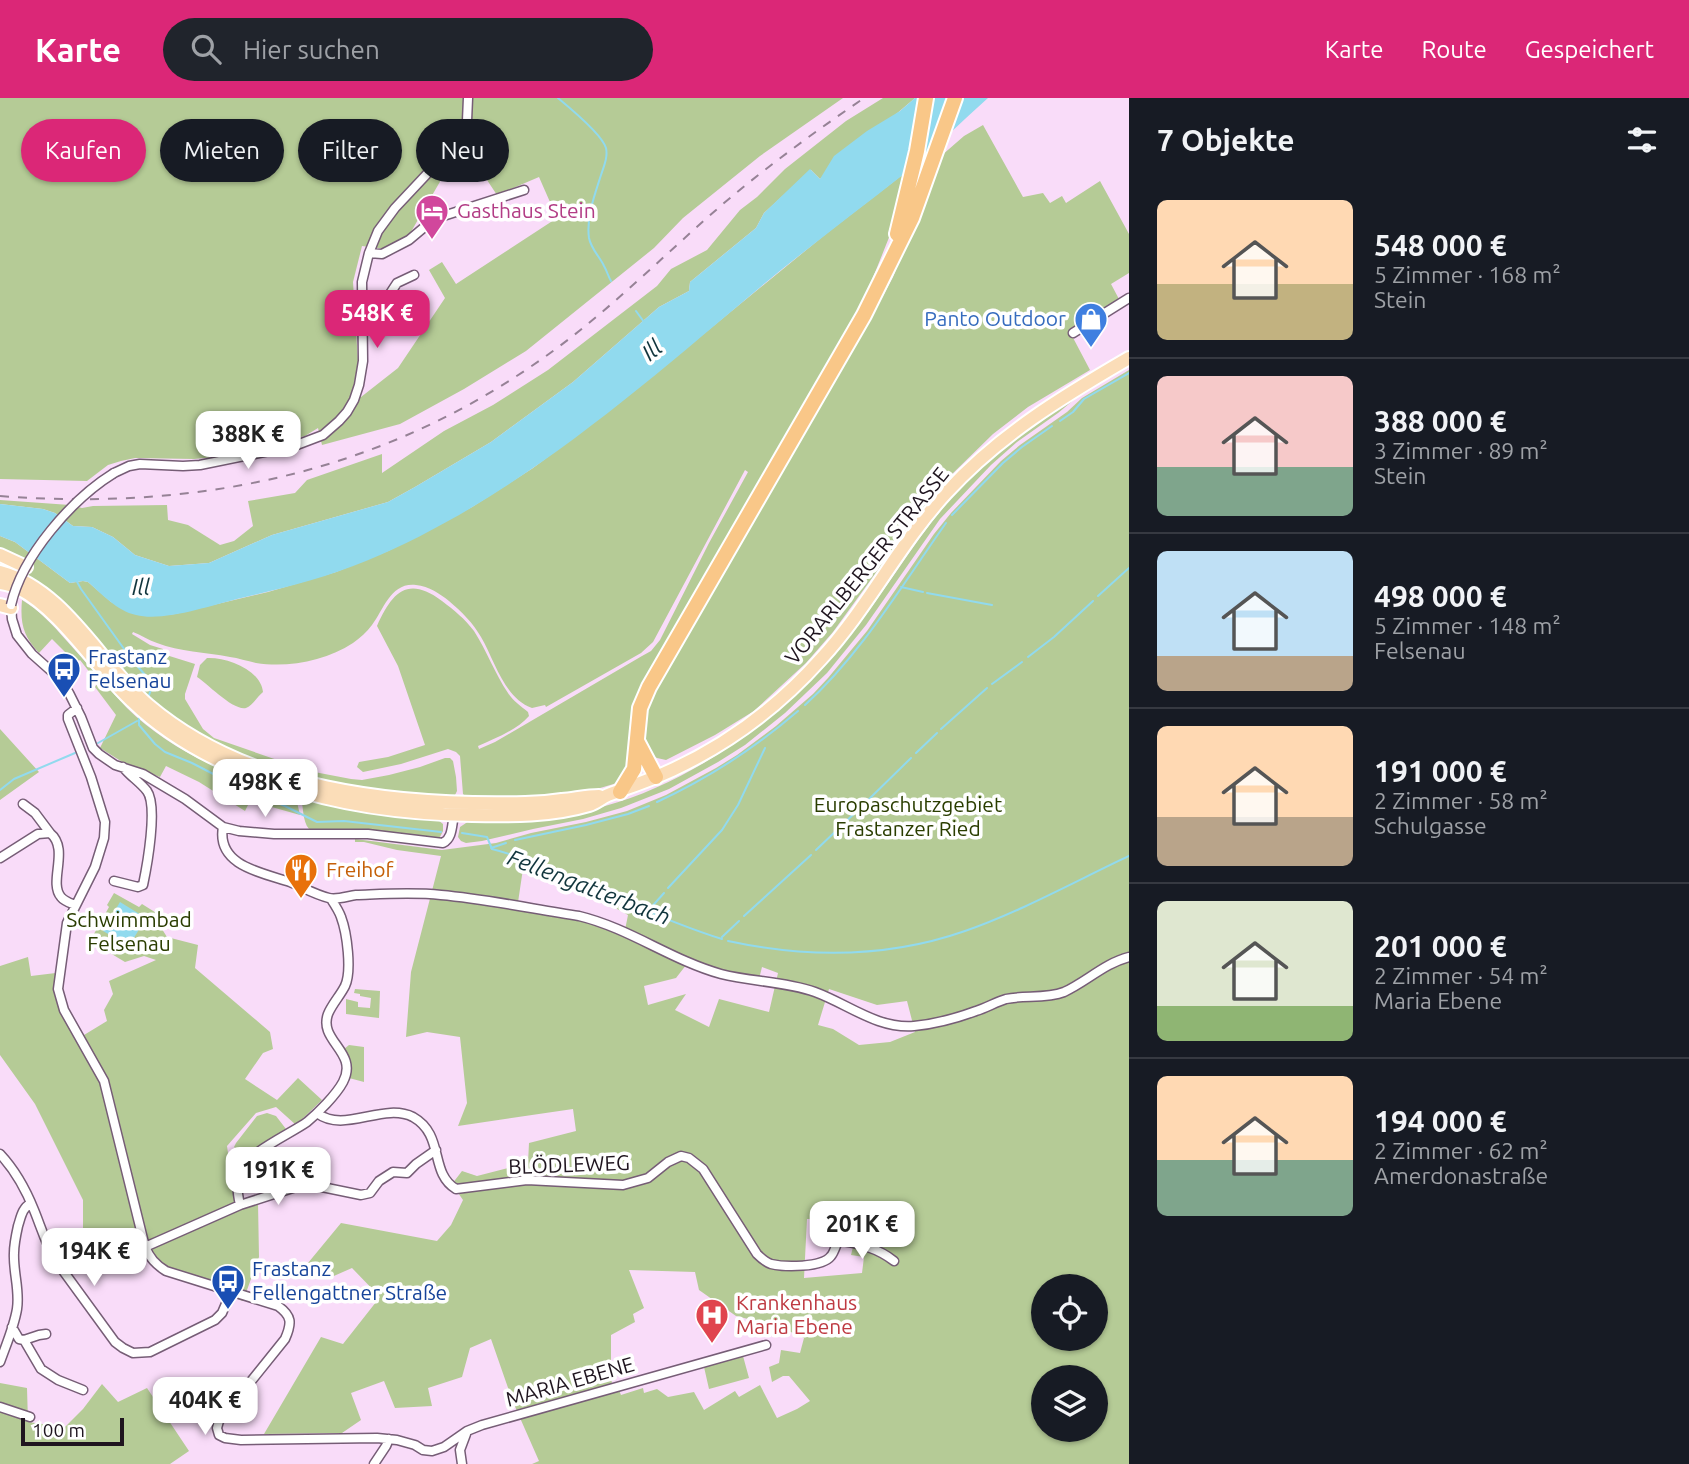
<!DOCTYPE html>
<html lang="de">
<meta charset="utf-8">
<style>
body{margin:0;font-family:Ubuntu,sans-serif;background:#20242c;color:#f1f3f6;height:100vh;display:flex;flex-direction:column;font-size:26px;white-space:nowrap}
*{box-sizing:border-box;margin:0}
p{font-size:23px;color:#9ea1a6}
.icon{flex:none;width:38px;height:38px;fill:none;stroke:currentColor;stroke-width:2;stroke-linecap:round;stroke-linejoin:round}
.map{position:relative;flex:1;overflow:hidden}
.panel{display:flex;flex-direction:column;background:#171b24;width:560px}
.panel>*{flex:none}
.hud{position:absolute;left:21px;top:21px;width:665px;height:63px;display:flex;gap:14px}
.tools{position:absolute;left:1031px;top:1176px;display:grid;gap:14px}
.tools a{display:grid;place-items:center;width:77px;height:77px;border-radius:50%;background:#171b24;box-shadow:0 2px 5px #0004;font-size:35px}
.scale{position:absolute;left:21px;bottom:18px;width:103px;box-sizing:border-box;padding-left:7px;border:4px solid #1f151f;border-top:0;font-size:19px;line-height:24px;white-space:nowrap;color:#1f151f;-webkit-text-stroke:5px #fff;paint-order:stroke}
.price{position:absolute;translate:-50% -60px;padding:0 16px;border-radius:14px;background:#fff;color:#222;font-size:23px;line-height:46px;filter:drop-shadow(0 2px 4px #0008)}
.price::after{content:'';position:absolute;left:50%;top:42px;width:21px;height:16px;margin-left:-10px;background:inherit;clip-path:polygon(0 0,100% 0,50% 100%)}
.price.current{background:#db2777;color:#fff}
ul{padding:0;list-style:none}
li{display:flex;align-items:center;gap:21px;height:175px;padding:0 28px}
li+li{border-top:2px solid #363941}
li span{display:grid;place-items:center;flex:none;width:196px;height:140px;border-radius:10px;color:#555}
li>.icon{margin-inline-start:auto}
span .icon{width:84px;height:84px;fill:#fffc;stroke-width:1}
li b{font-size:30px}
h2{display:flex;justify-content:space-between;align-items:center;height:84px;padding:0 28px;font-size:30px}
.tag{padding:0 24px;border-radius:32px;background:#171b24;box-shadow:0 2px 5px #0004;font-size:24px;line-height:63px}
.tag.current{background:#db2777;color:#fff}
header{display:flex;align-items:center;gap:42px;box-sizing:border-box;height:98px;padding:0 35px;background:#db2777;color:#fff}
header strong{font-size:33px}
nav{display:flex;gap:38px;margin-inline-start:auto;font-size:24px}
.search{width:490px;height:63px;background:#20242c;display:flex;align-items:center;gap:18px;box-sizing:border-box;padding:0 24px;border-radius:38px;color:#9ea1a6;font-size:26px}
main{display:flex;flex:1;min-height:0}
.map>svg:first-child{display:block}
</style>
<header>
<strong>Karte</strong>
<div class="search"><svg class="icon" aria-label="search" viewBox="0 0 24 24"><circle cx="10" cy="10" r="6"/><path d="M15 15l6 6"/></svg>Hier suchen</div>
<nav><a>Karte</a><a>Route</a><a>Gespeichert</a></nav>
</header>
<main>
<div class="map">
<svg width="1129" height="1366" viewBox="0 0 1129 1366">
<rect width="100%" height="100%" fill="#f9dcf9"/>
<path fill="#b5cb96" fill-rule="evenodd" d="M0 0H843L760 58 683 120 654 150 526 253 464 291 400 326 322 347 318 330 305 338 225 358 194 361 135 360 121 363 108 367 87 383 0 381ZM445 75 483 76 497 97 539 79 557 120 456 186 442 164 429 172 445 200 398 270 361 299 352 298 358 264 353 184 362 148 384 151 408 139Z
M883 0H915L820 81 811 72 764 115 756 130 690 184 689 193 659 209 573 284 491 344 415 389 388 404 272 437 209 465 169 468 135 457 113 439 92 429 73 428 55 415 43 411 0 406V402L70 407 82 410 93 408 167 407 168 422 188 427 220 447 234 443 253 428 248 403 295 395 307 382 382 356V375L444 333 493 307 548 272 657 188 671 171 707 152 740 112 757 99 785 71 846 23Z
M983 27 1023 99 1043 95 1050 105 1062 98 1066 105 1100 83 1129 136V175L1111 186 1120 203 1070 234 1090 272 1028 309 993 336 945 383 917 418 833 534 806 565 754 613 715 637 666 662 657 660 649 656 642 641 645 612 653 595 866 230 893 179 941 58 964 38Z
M906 74 897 110 888 136 890 137C879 164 869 192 855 218 832 261 803 302 783 347L641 589 631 618 630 633 632 659 622 682 617 685 590 693 559 697 509 700 466 699 463 696 460 658 456 654 448 651 401 666 363 674 357 669 359 664 388 659 425 647 398 568 377 528C392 495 407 477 442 503 454 512 465 521 474 533 487 553 495 576 508 595 513 603 521 608 528 614L529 618C517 632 494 641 478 648L479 651 495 644 642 558 651 553 660 542 709 445 748 374 745 372 653 544 641 555 546 609 545 607 532 610C504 600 495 563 481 539 473 525 462 514 449 503 440 496 429 488 416 487 391 484 384 511 372 527 367 534 360 540 353 545 326 563 288 570 256 565 247 563 238 560 230 559 205 554 180 554 157 545 148 542 141 537 133 534L132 536 150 547 163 551V556L195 566 185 596V601L203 631 214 640 309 673 351 681 362 682 389 677 420 669 445 660H450L453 663 456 679 457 693 454 699C339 691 231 674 142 594 112 568 86 539 59 511 49 501 39 489 29 481 20 474 9 470 0 466V438L15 444 70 485 83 483 88 484 111 504 157 518 175 516 268 494 336 474 388 453 472 409 533 370 618 306 827 135Z
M1129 265V268L1076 300 1058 315 1017 344 991 367 940 421 866 527 827 575 785 615 745 647 718 664 669 691 621 710 583 721 533 731 482 743 466 745 461 743 458 739 460 729 469 723C514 724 561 721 605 708 697 683 790 613 849 539 891 486 923 427 970 379 1016 332 1074 299 1129 265Z
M1129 272V1366H532L539 1363 513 1304 491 1241 470 1250 462 1279 428 1290 432 1308 395 1310 384 1283 351 1295 361 1322 342 1335 264 1336 321 1239 343 1246 380 1199 352 1170 327 1181 308 1165 341 1125 437 1143 451 1127 463 1102 452 1086 462 1073 477 1078 528 1065 529 1045 576 1033 573 1011 458 1028 467 1005 460 939 427 934 406 939 411 874 441 758 397 752 364 744H355V741L442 752 496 745 531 735 586 724 627 713 666 697 716 670 737 657 776 628 813 596 828 580 867 533 934 436 951 415 1001 363 1020 347 1067 314 1082 300ZM524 764 550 774 628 817 625 832 580 821 517 811ZM690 862 732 876 759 881 762 869 778 875 769 914 719 901 709 929 675 912 686 896 648 907 644 888 676 880ZM829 891 877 907 907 903 915 934 890 944 859 947 833 931 818 927ZM824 1104 850 1110 851 1121 859 1124 851 1157 864 1159 862 1175 804 1180 807 1121H821ZM629 1172 695 1174 699 1192 736 1218 780 1229 804 1240 800 1255 781 1252 779 1265 769 1269 772 1284 783 1278H789L810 1303 797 1311 777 1320 760 1287 739 1299 735 1293 704 1312 694 1294 668 1299 657 1291 644 1295 643 1290 621 1297 619 1292 613 1293 611 1279V1237L635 1224 633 1216 644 1210ZM1043 1188H1096V1241H1043ZM1043 1279H1096V1332H1043Z
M22 502C39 512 53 527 66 542 86 564 106 588 127 610 173 655 233 678 292 700L297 704 300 717 250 703 245 713 199 684 166 668 160 679 124 665 100 650 116 617 95 589 98 585 80 562 76 565 52 541 39 555C23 538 20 525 22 502Z
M207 560C227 559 261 572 263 594 258 598 252 608 246 610 233 613 207 585 197 579L200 567Z
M0 631 39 674 0 702Z
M300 697C344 714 391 718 438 722L443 726V733L440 739 434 741 368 732 309 731C302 723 304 708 300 697Z
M114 795 139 809 142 806 158 816 160 828 167 839 198 847 195 870 270 934 273 951 263 955 245 981 277 1002 298 980 322 1002 296 1027 276 1009 256 1015 227 1048 235 1104 238 1112 258 1105 259 1159 243 1203 172 1178 142 1149 83 1145V1102L35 1006 0 957V868L28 859 31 878 64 874 63 897 64 905 84 937 107 923 104 912 113 896 109 883 156 862 144 858 125 864 90 843 109 809 107 807Z
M355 891 380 893 379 920 346 916V901L358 904V909L370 910 371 900 360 898V896L354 895Z
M349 947 364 949V984L349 980V971L344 951Z
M267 1015 276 1018 286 1031 259 1050 247 1061 234 1049 236 1045 257 1018Z
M743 1258 749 1280 709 1291 704 1269Z
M0 1285 27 1290 28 1324 65 1329 83 1311 102 1286 118 1304 147 1290 189 1353 170 1366H0Z"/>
<path fill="#91daee" d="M915 0H988C960 25 933 52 904 76 857 113 810 148 764 186 641 289 516 401 366 463 325 480 280 491 237 501 209 508 163 524 136 517 117 513 102 496 88 484L83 483 70 485 15 444 0 438V406L43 411 55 415 73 428 92 429 113 439 135 457 169 468 209 465 272 437 388 404 415 389 491 344 573 284 659 209 689 193 690 184 756 130 764 115 810 71 820 81 834 58 867 33 900 13Z
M120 804 146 820 129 848 103 833Z"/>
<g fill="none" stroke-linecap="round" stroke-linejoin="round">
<path stroke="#91daee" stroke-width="2" d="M558 0C570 10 602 36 606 50 608 59 604 68 601 77 595 96 586 119 589 140 591 151 600 159 604 168 607 173 608 178 611 183
M636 213 644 224
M1060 323 1073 314 1084 301 1129 275
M952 417 1003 365 1022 349 1052 328
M76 482 81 491 132 562 153 586 148 600
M901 489 923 494
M927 495 992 507
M1098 498 1129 470
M1028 559 1054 539 1093 503
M992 586 1022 564
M805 607C862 555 902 487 946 425
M139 620V627L155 646 165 654 192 665 248 694 285 708 317 724 344 723 441 734
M941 631 987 590
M98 645 137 623
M916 655 937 635
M0 692 14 681 75 655
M657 704C709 680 755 650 798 613
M864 706 911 660
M462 735 487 739 492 751C527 760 558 775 592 790 635 808 677 827 722 841
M515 742 586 727 628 716 649 708
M491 750 506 745
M816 752 860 710
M668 790 722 732 738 707 765 650
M648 813 664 795
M744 818 811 757
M722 839 739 823
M728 843C807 860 888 860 965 833 1020 814 1076 783 1129 758"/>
<defs>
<path id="minor" d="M369 155 382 156 409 142 434 121 524 92
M362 215 378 214 397 185 414 177
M1073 235 1129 200
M114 375 129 368 140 366 183 368 200 367 294 348 323 337 339 323 347 314 354 302 359 287 363 263 362 184 369 155 378 133 395 110 426 77 462 34 467 23 468 0
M11 508 12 521 17 537 32 556 59 580 69 595 81 619 93 650 99 656 115 667 143 676 185 701 223 729 239 733 274 736H368L443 745C454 739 451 725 455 714
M77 610 68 617V621L91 679 105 724 104 740 95 769 67 825 58 891 64 912 104 983 145 1149C150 1160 155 1166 166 1173L278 1208C292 1218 292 1225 285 1241L219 1323 217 1330 219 1337 225 1340 241 1342 377 1340 397 1342 415 1347 423 1352 432 1353 444 1349 467 1333 482 1327 766 1247
M23 706 35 715 50 735
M223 729C216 768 263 775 290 784 302 789 316 797 329 800 337 802 348 798 356 797 384 796 413 794 441 797 487 801 533 811 579 818 629 830 671 862 721 876 752 884 784 883 815 894 848 906 877 931 914 928 935 926 957 920 976 913 986 910 996 904 1006 901 1024 897 1046 901 1064 894 1086 884 1105 865 1129 859
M0 760 38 736 50 735C70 751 48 784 61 799 64 803 70 805 75 807
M114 783 138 789 143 787C147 768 158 708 147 693 140 684 130 678 123 669
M317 1015C344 1036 383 1004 413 1019 445 1037 429 1075 456 1091L527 1082 623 1087 648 1080 668 1064 681 1058 689 1060 703 1071 757 1156C761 1160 765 1164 771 1166 784 1169 822 1170 831 1158 834 1155 836 1147 838 1143 857 1144 879 1151 894 1163
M0 1056C15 1072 26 1092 34 1112 41 1129 46 1147 56 1163L115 1244 123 1250 133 1255 150 1254 215 1222 222 1215 231 1194
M240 1107C238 1098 236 1085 239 1075 245 1056 290 1036 307 1024 318 1015 336 997 343 984 359 954 318 943 328 916 332 906 340 898 345 888 352 873 347 835 341 819 339 813 335 807 331 801
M145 1149 240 1107 299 1088 322 1089 361 1097 370 1095 379 1083 393 1074 407 1075 416 1066 436 1052
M12 1229 19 1241 24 1242 41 1271 58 1282 83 1292
M24 1242 39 1237 46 1236
M0 1264C6 1247 14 1229 17 1211 20 1192 13 1174 14 1155 14 1146 16 1137 18 1128 21 1119 22 1110 31 1105
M0 1309 30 1319
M374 1366 386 1348 389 1341
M462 1366 460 1352 466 1336"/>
<path id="primary" d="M0 457 26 469
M0 474C66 492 99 565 148 607 249 693 397 708 525 705 537 705 550 704 562 702 574 701 587 698 599 698
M0 485C6 486 14 488 20 491 61 512 97 571 132 603 174 644 226 669 281 687 343 708 408 716 472 717 511 718 552 718 589 707 596 705 601 700 608 697 629 689 651 682 672 672 728 646 780 607 821 561 868 510 899 446 946 395 999 337 1062 299 1129 260
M0 507 11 510"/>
<path id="motorway" d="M897 136 917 53 926 0
M637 643 656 679
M620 694 634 671 640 610 649 589 864 217 912 120 955 0"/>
</defs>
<use href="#minor" stroke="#765d76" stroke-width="11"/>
<use href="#primary" stroke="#fff" stroke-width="16"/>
<use href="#motorway" stroke="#fff" stroke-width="18"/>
<use href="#minor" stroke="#fff" stroke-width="8"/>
<use href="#primary" stroke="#fbddb8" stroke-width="12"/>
<use href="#motorway" stroke="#f9c788" stroke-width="14"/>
<path stroke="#968296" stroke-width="2" stroke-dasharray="9 9" stroke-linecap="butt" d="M0 398C209 414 400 371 569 241 623 199 672 150 724 105 769 67 816 33 864 0"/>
<defs>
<path id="minor-bridge" d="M11 507C22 458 72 401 114 375"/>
</defs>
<use href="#minor-bridge" stroke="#765d76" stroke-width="11" stroke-linecap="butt"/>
<use href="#minor-bridge" stroke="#fff" stroke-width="8"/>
</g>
<defs>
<symbol id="hotel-pin" viewBox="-11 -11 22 30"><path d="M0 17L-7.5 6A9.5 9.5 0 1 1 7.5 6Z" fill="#d1479c" stroke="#fff"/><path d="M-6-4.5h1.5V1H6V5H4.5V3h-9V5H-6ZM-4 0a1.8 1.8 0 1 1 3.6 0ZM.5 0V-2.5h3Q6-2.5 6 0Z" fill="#fff"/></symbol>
<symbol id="shop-pin" viewBox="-11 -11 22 30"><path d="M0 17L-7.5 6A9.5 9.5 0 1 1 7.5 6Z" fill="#3f7fe0" stroke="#fff"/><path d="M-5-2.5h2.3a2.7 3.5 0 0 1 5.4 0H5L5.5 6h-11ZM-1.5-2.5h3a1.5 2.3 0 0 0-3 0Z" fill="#fff"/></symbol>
<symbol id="bus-pin" viewBox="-11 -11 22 30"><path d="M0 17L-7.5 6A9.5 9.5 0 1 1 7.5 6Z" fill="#1a4fb4" stroke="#fff"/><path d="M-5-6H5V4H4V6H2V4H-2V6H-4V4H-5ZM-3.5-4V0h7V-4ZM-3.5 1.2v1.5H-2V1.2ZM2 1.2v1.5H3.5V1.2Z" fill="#fff"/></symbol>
<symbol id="restaurant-pin" viewBox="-11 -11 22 30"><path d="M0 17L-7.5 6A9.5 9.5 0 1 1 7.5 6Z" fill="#e8710a" stroke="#fff"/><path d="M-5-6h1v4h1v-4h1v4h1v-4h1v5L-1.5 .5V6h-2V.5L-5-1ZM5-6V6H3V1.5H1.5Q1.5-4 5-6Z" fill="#fff"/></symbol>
<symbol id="hospital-pin" viewBox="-11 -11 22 30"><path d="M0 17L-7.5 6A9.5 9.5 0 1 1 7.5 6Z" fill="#e0444e" stroke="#fff"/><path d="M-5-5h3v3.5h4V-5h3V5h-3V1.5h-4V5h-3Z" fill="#fff"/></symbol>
</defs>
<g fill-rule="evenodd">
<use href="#hotel-pin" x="413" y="94" width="38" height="52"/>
<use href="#shop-pin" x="1072" y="202" width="38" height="52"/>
<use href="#bus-pin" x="45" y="552" width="38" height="52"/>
<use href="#restaurant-pin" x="282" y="753" width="38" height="52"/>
<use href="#bus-pin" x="209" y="1164" width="38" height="52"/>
<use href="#hospital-pin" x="693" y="1198" width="38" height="52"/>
</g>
<g text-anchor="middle" stroke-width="7" stroke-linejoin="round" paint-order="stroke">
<g font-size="21" fill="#b23c85" stroke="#fff" text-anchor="start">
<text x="457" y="120">Gasthaus Stein</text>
</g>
<g font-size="21" fill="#366cbe" stroke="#fff" text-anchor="end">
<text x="1066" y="228">Panto Outdoor</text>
</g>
<g font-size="21" fill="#1f151f" stroke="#fff">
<text transform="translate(867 468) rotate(-51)" y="7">VORARLBERGER STRASSE</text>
<text transform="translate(569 1067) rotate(-2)" y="7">BLÖDLEWEG</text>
<text transform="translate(570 1284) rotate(-16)" y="7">MARIA EBENE</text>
</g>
<g font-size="21" fill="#164399" stroke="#fff" text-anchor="start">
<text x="88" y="566">Frastanz<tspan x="88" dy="24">Felsenau</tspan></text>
<text x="252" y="1178">Frastanz<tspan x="252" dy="24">Fellengattner Straße</tspan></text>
</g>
<g font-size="21" fill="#2a3d00" stroke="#fff">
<text x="908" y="714">Europaschutzgebiet<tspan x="908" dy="24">Frastanzer Ried</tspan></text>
<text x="129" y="829">Schwimmbad<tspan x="129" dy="24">Felsenau</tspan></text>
</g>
<g font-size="21" fill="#c56008" stroke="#fff" text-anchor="start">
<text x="326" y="779">Freihof</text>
</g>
<g font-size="21" fill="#be3a42" stroke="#fff" text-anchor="start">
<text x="736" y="1212">Krankenhaus<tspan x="736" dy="24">Maria Ebene</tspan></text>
</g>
<g font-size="23" font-style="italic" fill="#11353d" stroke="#fff">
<text transform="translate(652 252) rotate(-39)" y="8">Ill</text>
<text x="141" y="497">Ill</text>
<text transform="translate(589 789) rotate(21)" y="8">Fellengatterbach</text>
</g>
</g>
</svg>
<div class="tools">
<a><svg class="icon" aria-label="locate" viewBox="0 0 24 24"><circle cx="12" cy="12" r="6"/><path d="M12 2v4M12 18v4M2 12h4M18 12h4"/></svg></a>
<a><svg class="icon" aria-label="layers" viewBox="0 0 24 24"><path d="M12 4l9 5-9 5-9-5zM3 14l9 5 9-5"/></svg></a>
</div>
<div class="scale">100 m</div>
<b class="price current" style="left:377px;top:252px">548K €</b>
<b class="price" style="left:248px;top:373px">388K €</b>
<b class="price" style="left:265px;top:721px">498K €</b>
<b class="price" style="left:278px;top:1109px">191K €</b>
<b class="price" style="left:862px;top:1163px">201K €</b>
<b class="price" style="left:94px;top:1190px">194K €</b>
<b class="price" style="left:205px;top:1339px">404K €</b>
<div class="hud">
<a class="tag current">Kaufen</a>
<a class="tag">Mieten</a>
<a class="tag">Filter</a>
<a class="tag">Neu</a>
</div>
</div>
<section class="panel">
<h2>7 Objekte<svg class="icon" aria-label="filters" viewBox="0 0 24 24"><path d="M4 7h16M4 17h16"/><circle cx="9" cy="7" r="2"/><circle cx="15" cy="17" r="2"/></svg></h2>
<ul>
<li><span style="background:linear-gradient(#ffd9b3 60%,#c2b280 0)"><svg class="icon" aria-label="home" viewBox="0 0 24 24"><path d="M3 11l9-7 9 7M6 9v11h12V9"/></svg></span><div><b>548 000 €</b><p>5 Zimmer · 168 m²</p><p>Stein</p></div></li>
<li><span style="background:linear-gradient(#f6c9c9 65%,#7fa58c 0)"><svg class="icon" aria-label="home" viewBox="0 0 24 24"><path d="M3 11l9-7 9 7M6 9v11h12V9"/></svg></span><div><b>388 000 €</b><p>3 Zimmer · 89 m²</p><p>Stein</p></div></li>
<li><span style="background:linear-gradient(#bfe0f5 75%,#b9a48a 0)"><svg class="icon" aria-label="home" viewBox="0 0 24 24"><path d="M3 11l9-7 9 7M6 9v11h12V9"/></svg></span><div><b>498 000 €</b><p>5 Zimmer · 148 m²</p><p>Felsenau</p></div></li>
<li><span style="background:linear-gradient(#ffd9b3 65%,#b9a48a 0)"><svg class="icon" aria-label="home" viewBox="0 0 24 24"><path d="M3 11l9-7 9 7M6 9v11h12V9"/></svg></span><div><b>191 000 €</b><p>2 Zimmer · 58 m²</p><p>Schulgasse</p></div></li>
<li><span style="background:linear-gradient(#dfe7d0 75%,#8fb573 0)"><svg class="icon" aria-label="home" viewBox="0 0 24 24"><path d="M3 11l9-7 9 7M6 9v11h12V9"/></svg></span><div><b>201 000 €</b><p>2 Zimmer · 54 m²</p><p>Maria Ebene</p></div></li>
<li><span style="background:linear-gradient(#ffd9b3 60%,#7fa58c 0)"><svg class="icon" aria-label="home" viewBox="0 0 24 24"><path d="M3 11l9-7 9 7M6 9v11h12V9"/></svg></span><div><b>194 000 €</b><p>2 Zimmer · 62 m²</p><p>Amerdonastraße</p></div></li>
</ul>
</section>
</main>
